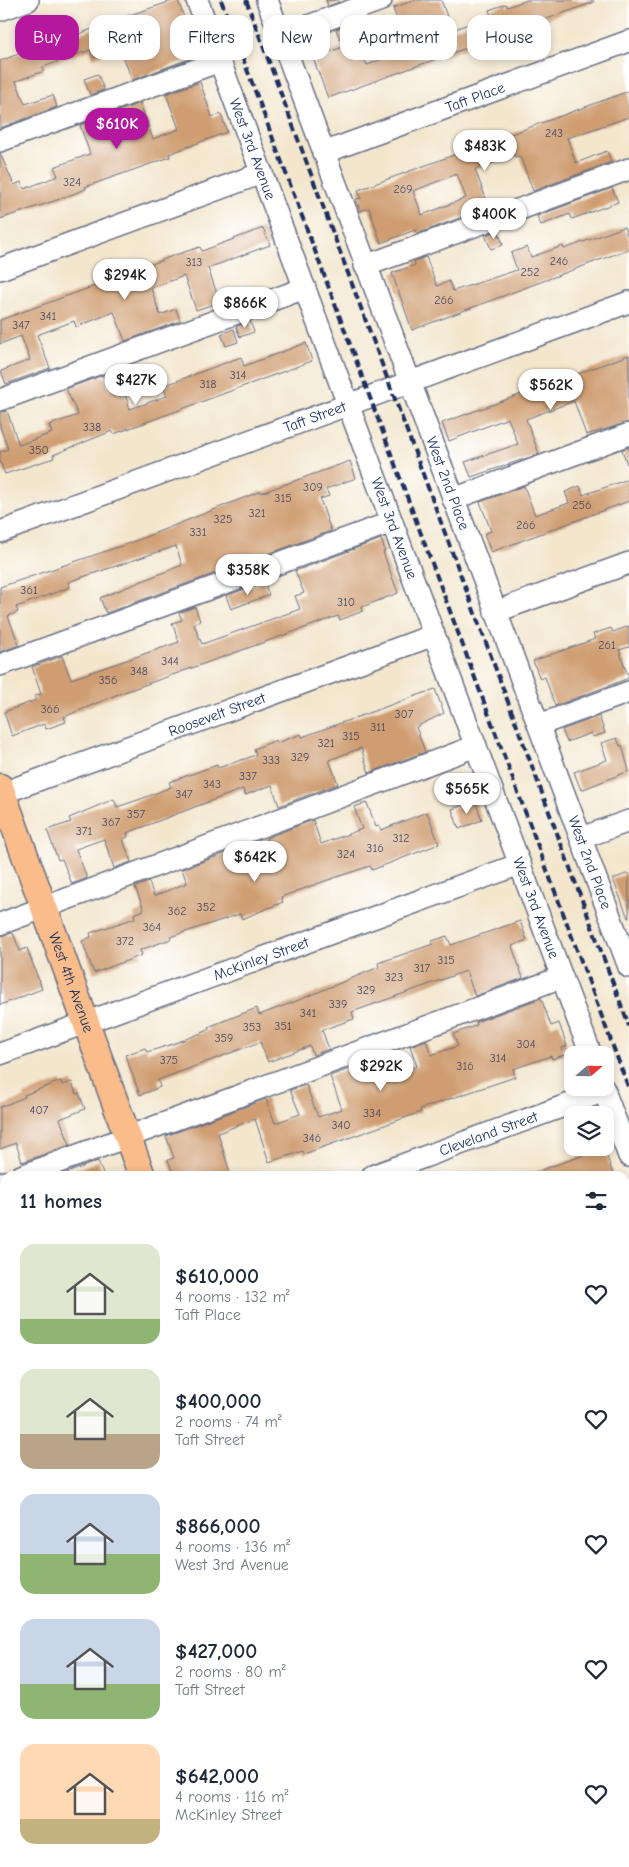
<!DOCTYPE html>
<meta charset="utf-8">
<style>
body{margin:0;font-family:"Comic Neue",sans-serif;background:#f6f6f7;color:#1f2937;height:100vh;display:flex;flex-direction:column;font-size:19px;white-space:nowrap}
*{box-sizing:border-box;margin:0}
p{font-size:16px;color:#747a83}
.icon{flex:none;width:28px;height:28px;fill:none;stroke:currentColor;stroke-width:2;stroke-linecap:round;stroke-linejoin:round}
.map{position:relative;flex:1;overflow:hidden}
.side{position:absolute;left:0px;top:1171px;width:630px;height:696px;display:flex;flex-direction:column;background:#fff;border-radius:15px 15px 0 0;box-shadow:0 2px 8px #0003}
.side>*{flex:none}
.top-card{position:absolute;left:15px;top:15px;width:600px;height:45px;display:flex;gap:10px}
.needle{width:32px;rotate:70deg}
.controls{position:absolute;left:564px;top:1046px;display:grid;gap:10px}
.controls a{display:grid;place-items:center;width:50px;height:50px;border-radius:10px;background:#fff;box-shadow:0 2px 8px #0003;font-size:25px}
.price{position:absolute;translate:-50% -42px;padding:0 11px;border-radius:18px;background:#fff;color:#222;font-size:16px;line-height:32px;filter:drop-shadow(0 1px 2px #0008)}
.price::after{content:'';position:absolute;left:50%;top:30px;width:15px;height:11px;margin-left:-8px;background:inherit;clip-path:polygon(0 0,100% 0,50% 100%)}
.price.active{background:#b5179e;color:#fff}
ul{padding:0;list-style:none}
li{display:flex;align-items:center;gap:15px;height:125px;padding:0 20px}
li span{display:grid;place-items:center;flex:none;width:140px;height:100px;border-radius:15px;color:#555}
li>.icon{margin-inline-start:auto}
span .icon{width:60px;height:60px;fill:#fffc;stroke-width:1}
li b{font-size:21px}
h2{display:flex;justify-content:space-between;align-items:center;height:60px;padding:0 20px;font-size:21px}
.tag{padding:0 18px;border-radius:15px;background:#fff;box-shadow:0 2px 8px #0003;font-size:18px;line-height:45px}
.tag.active{background:#b5179e;color:#fff}
.map>svg:first-child{display:block}
</style>
<div class="map">
<svg width="629" height="1867" viewBox="0 0 629 1867">
<rect width="100%" height="100%" fill="#fff"/>
<filter id="ink" filterUnits="userSpaceOnUse"><feTurbulence type="fractalNoise" baseFrequency=".02" numOctaves="2"/><feDisplacementMap in="SourceGraphic" scale="10" xChannelSelector="R" yChannelSelector="G"/><feConvolveMatrix kernelMatrix="1 2 1 2 8 2 1 2 1" color-interpolation-filters="sRGB"/></filter>
<filter id="wash" filterUnits="userSpaceOnUse"><feTurbulence type="fractalNoise" baseFrequency=".0096" numOctaves="4" result="noise"/><feDisplacementMap in="SourceGraphic" scale="20" xChannelSelector="R" yChannelSelector="G"/><feGaussianBlur stdDeviation="1.12" result="paint"/><feColorMatrix in="noise" values="0 0 0 0 0 0 0 0 0 0 0 0 0 0 0 0 0 1.4 0 .05"/><feComposite in="paint" operator="in"/></filter>
<g filter="url(#wash)">
<rect width="100%" height="100%" fill="#f3e6cd"/>
<g id="blocks">
<path fill="#cf9d71" fill-rule="evenodd" d="M175 0H178L197 56 132 80 120 48 93 58 90 50 76 55 43 67 44 71 16 81 25 104 53 95 57 107 0 128V61L63 37 64 40 92 29 93 32 128 18 127 16Z
M326 0H338L339 2 328 6Z
M415 0H441L452 30 491 16 489 10 506 4 507 7 527 0H593L594 2 328 98 313 58 343 47 336 29 352 24 367 65 406 50 393 8Z
M98 74 104 90 90 95 84 79Z
M200 82 212 117 221 114 227 132 169 154 170 157 85 187 86 189 60 199 0 219V153L14 185 21 182 24 189 58 176 54 167 90 154 80 125 140 103 153 139 179 129 166 94Z
M629 91V117L567 138 576 163 607 151 611 162 533 191 520 156 515 157 514 155 475 169 489 207 417 234 415 230 381 243 369 208 360 211 356 199 361 198 358 190ZM457 174 466 198 422 215 413 191Z
M612 188 618 202 572 219 570 214 541 225 537 216Z
M624 227 629 239V249L412 330 392 273 415 265 414 261 426 257 437 286 449 281 453 291 517 270 511 253 527 247 531 257 563 246 564 249Z
M263 228 270 245 208 268 220 302 196 310 184 276 151 288 160 315 176 309 180 321 125 341 114 312 76 327 74 321 37 335 50 368 6 384 1 371 30 360 21 336 0 344V320L128 274 172 256 200 247 202 251Z
M498 231 503 245 491 249 485 235Z
M250 321 254 332 240 337 236 327Z
M234 329 238 342 226 346 221 334Z
M306 343 312 361 114 434 112 431 53 455 54 458 5 474 0 461V452L8 449 0 427V412L7 411 19 445 52 433 49 425 78 415 66 389 103 375 109 391 122 386 130 409 167 396 163 386 241 357 244 366Z
M629 355V422L586 435 574 401 526 419 539 454 471 477 465 462 518 444 508 418 449 441 442 423Z
M629 447V464H627L622 450Z
M350 461 356 478 326 489 329 496 320 499 331 531 106 613 100 598 182 565 176 546 68 582 70 587 16 607 18 612 8 616 19 645 0 652V587L130 543 261 491V493Z
M629 479V501L491 552 484 534 491 531 480 502 524 486 535 515 569 503 565 492 580 486 583 495Z
M381 539 385 551 383 552 398 593 362 607 363 611 340 620 338 616 116 695 64 717 66 722 46 729 44 724 12 736 4 712 36 700 34 696 41 694 32 667 62 656 71 679 179 642 172 623 182 620 179 613 195 607 200 621 194 624 202 644 300 609 295 596 304 593 295 571Z
M264 582 269 595 231 609 226 596Z
M629 626V647L619 650 629 678 555 706 545 677 540 679 533 661 595 639 593 634 611 628 613 632Z
M435 689 444 713 416 727 425 752 369 773 361 748 329 760 338 784 279 806 272 785 245 795 243 789 208 802 127 833 128 837 123 839 131 862 114 868 104 839 76 849 87 878 72 884 62 859 58 860 47 830 71 822 69 818 114 799 117 807 141 799 171 787 169 782 217 765 218 768 256 755 254 749 276 740 277 743 301 734 302 737Z
M599 716 605 733 593 737 591 733 567 742 562 730Z
M617 738 620 746 622 745 629 771 581 790 574 772 607 760 601 743Z
M475 801 482 820 459 829 452 809Z
M367 803 376 827 379 826 381 830 427 812 439 844 372 870 370 866 322 882 281 897 283 902 242 919 240 914 170 937 171 939 140 950 142 955 94 973 82 941 91 937 90 933 135 918 134 914 144 910 135 887 149 882 154 896 187 883 182 869 232 851 238 870 273 858 266 838 313 820 321 844 362 829 354 807Z
M629 873V918H628L613 879Z
M520 921 527 940 512 946 523 978 475 996 466 971 352 1012 354 1019 322 1030 329 1049 313 1055 310 1046 268 1062 260 1042 158 1080 160 1087 140 1095 125 1055 145 1048 147 1052 173 1044 209 1030 208 1027 257 1008 259 1015 294 1002 379 967 378 963 433 944 432 941 447 936 451 945Z
M13 933 20 951 27 948 42 989 0 1005V936Z
M541 998 551 1026 559 1023 567 1046 562 1048 564 1055 552 1059 551 1056 513 1069 515 1077 420 1109 421 1112 304 1154 303 1151 269 1162 255 1119 218 1133 231 1176H174L168 1160 174 1158 166 1136 266 1099 275 1123 300 1114 290 1090 306 1085 318 1117 342 1109 330 1076 387 1055 394 1074 417 1066 410 1046 426 1040 431 1055 458 1046 453 1034 477 1025 476 1022Z
M61 1081 62 1085 72 1082 76 1094 79 1093 85 1109 60 1119 70 1145 22 1162 16 1143 0 1149V1107L25 1097 24 1095Z
M604 1148 613 1174 606 1176H530V1174Z
M98 1161 104 1176H59Z"/>
</g>
</g>
<g filter="url(#ink)">
<use href="#blocks" fill-opacity="0" stroke="#676f85" stroke-width="1"/>
<g fill="none" stroke-linecap="round" stroke-linejoin="round">
<defs>
<g id="minor">
<path id="s1" d="M197 0 591 1055"/>
<path id="s2" d="M267 0 629 967"/>
<path d="M0 10 28 0"/>
<path d="M280 36 381 0"/>
<path d="M0 141 220 61"/>
<path id="s3" d="M323 153 629 41"/>
<path d="M365 266 629 169"/>
<path d="M0 269 262 173"/>
<path d="M0 400 305 288"/>
<path d="M453 499 629 434"/>
<path id="s4" d="M0 532 629 302"/>
<path d="M495 612 629 563"/>
<path d="M0 665 392 522"/>
<path d="M539 725 629 692"/>
<path id="s5" d="M0 794 434 635"/>
<path d="M581 838 629 821"/>
<path d="M0 924 476 746"/>
<path id="s6" d="M0 1054 520 864"/>
<path d="M603 1088 629 1156"/>
<path d="M21 1176 562 977"/>
<path id="s7" d="M372 1176 605 1091"/>
<path d="M0 1184 5 1182"/>
<path d="M625 1217 629 1215"/>
<path d="M625 1343 629 1342"/>
<path d="M0 1348 5 1342"/>
<path d="M625 1473 629 1471"/>
<path d="M0 1573 5 1571"/>
<path d="M625 1602 629 1600"/>
<path d="M0 1645 5 1653"/>
<path d="M625 1735 629 1734"/>
<path d="M0 1840 5 1853"/>
<path d="M145 1862 146 1867"/>
<path d="M262 1867 273 1862"/>
<path d="M614 1867 629 1861"/>
</g>
<g id="major">
<path id="s8" d="M0 787 142 1176"/>
<path d="M393 1862 395 1867"/>
</g>
</defs>
<use href="#minor" stroke="#676f85" stroke-width="24"/>
<use href="#major" stroke="#676f85" stroke-width="29"/>
<use href="#minor" stroke="#fff" stroke-width="21"/>
<use href="#major" stroke="#f9bc8a" stroke-width="26"/>
<path stroke="#1b2f5e" stroke-width="4" stroke-dasharray="8 4" stroke-linecap="butt" d="M221 0 629 1089
M246 0 629 1026"/>
</g>
</g>
<g text-anchor="middle" stroke-width="4" stroke-linejoin="round" paint-order="stroke">
<g font-size="12" fill="#484a63">
<text x="554" y="137">243</text>
<text x="72" y="186">324</text>
<text x="403" y="193">269</text>
<text x="559" y="265">246</text>
<text x="194" y="266">313</text>
<text x="530" y="276">252</text>
<text x="444" y="304">266</text>
<text x="48" y="320">341</text>
<text x="21" y="329">347</text>
<text x="238" y="379">314</text>
<text x="208" y="388">318</text>
<text x="92" y="431">338</text>
<text x="39" y="454">350</text>
<text x="313" y="491">309</text>
<text x="283" y="502">315</text>
<text x="582" y="509">256</text>
<text x="257" y="517">321</text>
<text x="223" y="523">325</text>
<text x="526" y="529">266</text>
<text x="198" y="536">331</text>
<text x="29" y="594">361</text>
<text x="346" y="606">310</text>
<text x="607" y="649">261</text>
<text x="170" y="665">344</text>
<text x="139" y="675">348</text>
<text x="108" y="684">356</text>
<text x="50" y="713">366</text>
<text x="404" y="718">307</text>
<text x="378" y="731">311</text>
<text x="351" y="740">315</text>
<text x="326" y="747">321</text>
<text x="300" y="761">329</text>
<text x="271" y="764">333</text>
<text x="248" y="780">337</text>
<text x="212" y="788">343</text>
<text x="184" y="798">347</text>
<text x="136" y="818">357</text>
<text x="111" y="826">367</text>
<text x="84" y="835">371</text>
<text x="401" y="842">312</text>
<text x="375" y="852">316</text>
<text x="346" y="858">324</text>
<text x="206" y="911">352</text>
<text x="177" y="915">362</text>
<text x="152" y="931">364</text>
<text x="125" y="945">372</text>
<text x="446" y="964">315</text>
<text x="422" y="972">317</text>
<text x="394" y="981">323</text>
<text x="366" y="994">329</text>
<text x="338" y="1008">339</text>
<text x="308" y="1017">341</text>
<text x="283" y="1030">351</text>
<text x="252" y="1031">353</text>
<text x="224" y="1042">359</text>
<text x="526" y="1048">304</text>
<text x="498" y="1062">314</text>
<text x="169" y="1064">375</text>
<text x="465" y="1070">316</text>
<text x="39" y="1114">407</text>
<text x="372" y="1117">334</text>
<text x="341" y="1129">340</text>
<text x="312" y="1142">346</text>
</g>
<g font-size="15" fill="#1b2f5e" stroke="#fff">
<text dy="5" stroke="none"><textPath href="#s3" startOffset="162">Taft Place</textPath></text>
<text dy="5" stroke="none"><textPath href="#s1" startOffset="159">West 3rd Avenue</textPath></text>
<text dy="5" stroke="none"><textPath href="#s4" startOffset="335">Taft Street</textPath></text>
<text dy="5" stroke="none"><textPath href="#s2" startOffset="516">West 2nd Place</textPath></text>
<text dy="5" stroke="none"><textPath href="#s1" startOffset="564">West 3rd Avenue</textPath></text>
<text dy="5" stroke="none"><textPath href="#s5" startOffset="231">Roosevelt Street</textPath></text>
<text dy="5" stroke="none"><textPath href="#s2" startOffset="921">West 2nd Place</textPath></text>
<text dy="5" stroke="none"><textPath href="#s1" startOffset="969">West 3rd Avenue</textPath></text>
<text dy="5" stroke="none"><textPath href="#s6" startOffset="278">McKinley Street</textPath></text>
<text dy="5" stroke="none"><textPath href="#s8" startOffset="208">West 4th Avenue</textPath></text>
<text dy="5" stroke="none"><textPath href="#s7" startOffset="124">Cleveland Street</textPath></text>
</g>
</g>
</svg>
<div class="controls">
<a><svg class="needle" viewBox="-14 -14 28 28"><path d="M0-13l5 13h-10z" fill="#e53935"/><path d="M0 13l5-13h-10z" fill="#747a83"/></svg></a>
<a><svg class="icon" aria-label="layers" viewBox="0 0 24 24"><path d="M12 4l9 5-9 5-9-5zM3 14l9 5 9-5"/></svg></a>
</div>
<b class="price active" style="left:117px;top:150px">$610K</b>
<b class="price" style="left:485px;top:172px">$483K</b>
<b class="price" style="left:494px;top:240px">$400K</b>
<b class="price" style="left:125px;top:301px">$294K</b>
<b class="price" style="left:245px;top:329px">$866K</b>
<b class="price" style="left:136px;top:406px">$427K</b>
<b class="price" style="left:551px;top:411px">$562K</b>
<b class="price" style="left:248px;top:596px">$358K</b>
<b class="price" style="left:467px;top:815px">$565K</b>
<b class="price" style="left:255px;top:883px">$642K</b>
<b class="price" style="left:381px;top:1092px">$292K</b>
<div class="top-card">
<a class="tag active">Buy</a>
<a class="tag">Rent</a>
<a class="tag">Filters</a>
<a class="tag">New</a>
<a class="tag">Apartment</a>
<a class="tag">House</a>
</div>
<section class="side">
<h2>11 homes<svg class="icon" aria-label="filters" viewBox="0 0 24 24"><path d="M4 7h16M4 17h16"/><circle cx="9" cy="7" r="2"/><circle cx="15" cy="17" r="2"/></svg></h2>
<ul>
<li><span style="background:linear-gradient(#dfe7d0 75%,#8fb573 0)"><svg class="icon" aria-label="home" viewBox="0 0 24 24"><path d="M3 11l9-7 9 7M6 9v11h12V9"/></svg></span><div><b>$610,000</b><p>4 rooms · 132 m²</p><p>Taft Place</p></div><svg class="icon" aria-label="heart" viewBox="0 0 24 24"><path d="M12 20l-8-8c-3-5 5-10 8-4 3-6 11-1 8 4z"/></svg></li>
<li><span style="background:linear-gradient(#dfe7d0 65%,#b9a48a 0)"><svg class="icon" aria-label="home" viewBox="0 0 24 24"><path d="M3 11l9-7 9 7M6 9v11h12V9"/></svg></span><div><b>$400,000</b><p>2 rooms · 74 m²</p><p>Taft Street</p></div><svg class="icon" aria-label="heart" viewBox="0 0 24 24"><path d="M12 20l-8-8c-3-5 5-10 8-4 3-6 11-1 8 4z"/></svg></li>
<li><span style="background:linear-gradient(#c9d6e8 60%,#8fb573 0)"><svg class="icon" aria-label="home" viewBox="0 0 24 24"><path d="M3 11l9-7 9 7M6 9v11h12V9"/></svg></span><div><b>$866,000</b><p>4 rooms · 136 m²</p><p>West 3rd Avenue</p></div><svg class="icon" aria-label="heart" viewBox="0 0 24 24"><path d="M12 20l-8-8c-3-5 5-10 8-4 3-6 11-1 8 4z"/></svg></li>
<li><span style="background:linear-gradient(#c9d6e8 65%,#8fb573 0)"><svg class="icon" aria-label="home" viewBox="0 0 24 24"><path d="M3 11l9-7 9 7M6 9v11h12V9"/></svg></span><div><b>$427,000</b><p>2 rooms · 80 m²</p><p>Taft Street</p></div><svg class="icon" aria-label="heart" viewBox="0 0 24 24"><path d="M12 20l-8-8c-3-5 5-10 8-4 3-6 11-1 8 4z"/></svg></li>
<li><span style="background:linear-gradient(#ffd9b3 75%,#c2b280 0)"><svg class="icon" aria-label="home" viewBox="0 0 24 24"><path d="M3 11l9-7 9 7M6 9v11h12V9"/></svg></span><div><b>$642,000</b><p>4 rooms · 116 m²</p><p>McKinley Street</p></div><svg class="icon" aria-label="heart" viewBox="0 0 24 24"><path d="M12 20l-8-8c-3-5 5-10 8-4 3-6 11-1 8 4z"/></svg></li>
</ul>
</section>
</div>
